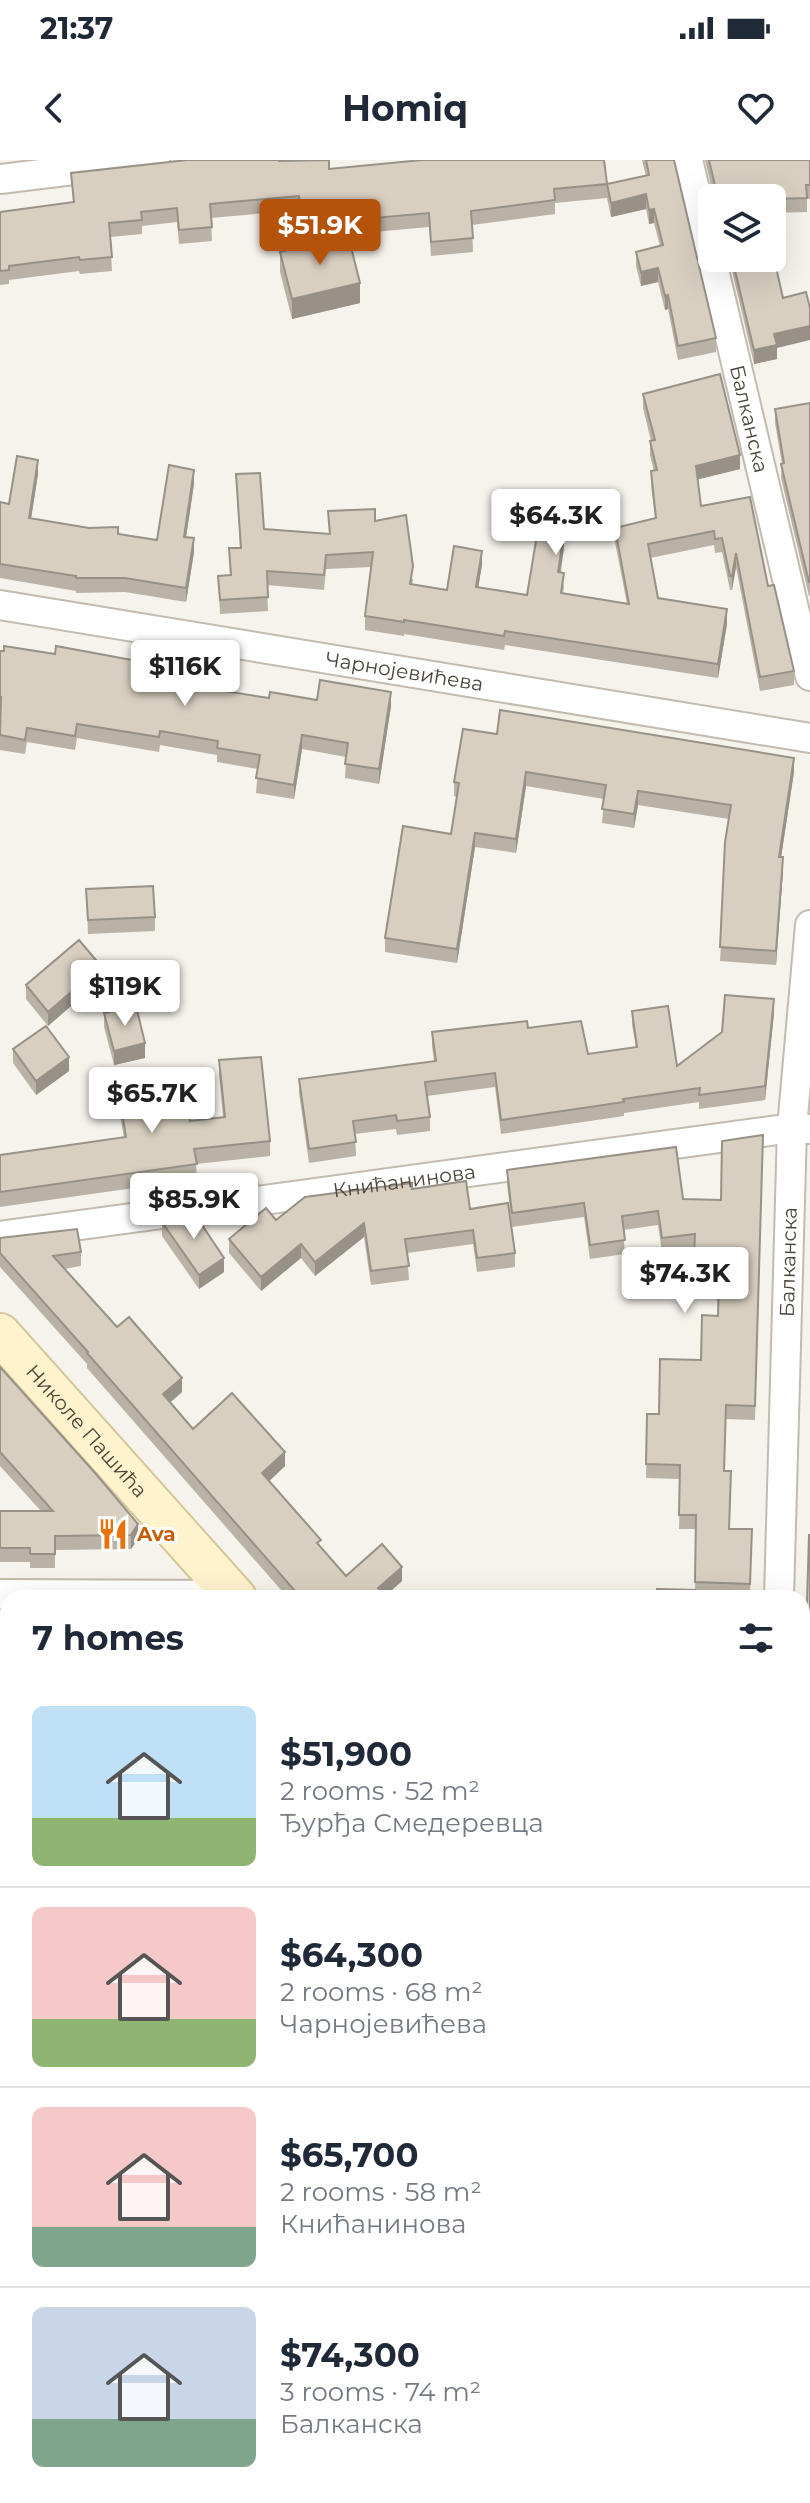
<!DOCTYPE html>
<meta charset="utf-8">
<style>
body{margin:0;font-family:Montserrat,sans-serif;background:#f2f2f3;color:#1f2937;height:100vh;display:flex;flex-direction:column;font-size:30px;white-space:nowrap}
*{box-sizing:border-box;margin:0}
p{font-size:26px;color:#747a83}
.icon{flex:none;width:44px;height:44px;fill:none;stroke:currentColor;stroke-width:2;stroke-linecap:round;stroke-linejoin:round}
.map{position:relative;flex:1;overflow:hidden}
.details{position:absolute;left:0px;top:1430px;width:810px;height:914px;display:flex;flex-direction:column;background:#fff;border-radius:24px 24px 0 0;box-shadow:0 8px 32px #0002}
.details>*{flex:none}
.controls{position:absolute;left:698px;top:24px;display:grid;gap:16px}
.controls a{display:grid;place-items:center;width:88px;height:88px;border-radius:12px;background:#fff;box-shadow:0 8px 32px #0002;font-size:40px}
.price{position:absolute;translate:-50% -68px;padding:0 18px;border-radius:8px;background:#fff;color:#222;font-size:26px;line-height:52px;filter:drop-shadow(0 2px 4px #0008)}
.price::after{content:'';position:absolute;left:50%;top:48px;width:24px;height:18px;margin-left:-12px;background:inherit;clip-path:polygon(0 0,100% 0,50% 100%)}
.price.active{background:#b45309;color:#fff}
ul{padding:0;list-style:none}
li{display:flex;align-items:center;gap:24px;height:200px;padding:0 32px}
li+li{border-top:2px solid #e0e1e3}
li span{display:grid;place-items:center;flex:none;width:224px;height:160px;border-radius:12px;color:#555}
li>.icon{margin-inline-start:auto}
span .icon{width:96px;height:96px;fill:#fffc;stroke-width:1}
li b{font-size:34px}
h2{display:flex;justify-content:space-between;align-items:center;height:96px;padding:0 32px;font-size:34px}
.status{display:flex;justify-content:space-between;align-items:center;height:56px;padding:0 40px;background:#fff;direction:ltr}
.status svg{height:22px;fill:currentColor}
header{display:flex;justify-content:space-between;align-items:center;height:104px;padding:0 32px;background:#fff;font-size:36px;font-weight:700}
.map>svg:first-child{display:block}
</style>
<div class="status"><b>21:37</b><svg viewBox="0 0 49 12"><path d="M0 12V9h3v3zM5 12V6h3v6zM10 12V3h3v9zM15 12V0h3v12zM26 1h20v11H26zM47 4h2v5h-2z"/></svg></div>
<header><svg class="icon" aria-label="back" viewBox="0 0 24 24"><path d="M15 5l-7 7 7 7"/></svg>Homiq<svg class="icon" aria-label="heart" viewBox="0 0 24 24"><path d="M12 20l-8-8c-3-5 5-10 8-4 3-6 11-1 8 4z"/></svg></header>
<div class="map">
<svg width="810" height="2343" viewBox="0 0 810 2343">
<defs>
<pattern id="cemetery-stones" width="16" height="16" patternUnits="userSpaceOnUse" patternTransform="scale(2)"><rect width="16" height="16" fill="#d2eab5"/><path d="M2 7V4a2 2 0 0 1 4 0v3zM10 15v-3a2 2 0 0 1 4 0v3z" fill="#b6ca9c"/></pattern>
</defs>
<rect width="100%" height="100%" fill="#f6f3ec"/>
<path fill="url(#cemetery-stones)" d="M8 2239V2336H675L676 2343H1L0 2243Z"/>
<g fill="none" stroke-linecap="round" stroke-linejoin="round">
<defs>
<g id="street">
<path id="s1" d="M688 0 810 516"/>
<path d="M0 19 155 0"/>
<path id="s2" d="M0 445 810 578"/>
<path id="s3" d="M0 1076 792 968 810 969"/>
<path d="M0 1434 233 1435"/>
<path id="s4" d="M779 1438 792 968 810 765"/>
<path d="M804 2034 810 2032"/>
<path d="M0 2050 8 2047"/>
</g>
<g id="secondary">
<path id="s5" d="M0 1174 236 1438"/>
<path d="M802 1795 810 1792"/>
<path d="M0 2214 8 2211"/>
<path d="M755 2336 757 2343"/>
</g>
</defs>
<use href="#street" stroke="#c2bbae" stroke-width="32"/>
<use href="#secondary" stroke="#d6c79b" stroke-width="44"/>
<use href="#street" stroke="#fff" stroke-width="28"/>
<use href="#secondary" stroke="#fff3cd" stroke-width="40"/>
</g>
<path fill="#bab2a6" d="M642 0H674L716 178V192L678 200 668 149 665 150 658 122 641 126 636 106V92L660 86 654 63 649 64 646 49 611 57 607 38 555 43V54L472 65 473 92 431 96 429 67 363 73 362 56 300 61 299 50 211 58 212 81 179 84 177 62 142 66V74L110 77 112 111 80 114 79 111 9 120V124L0 125V52L73 43 71 13 279 1 329 9 607 24 646 16Z
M705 0H810V39H807V52L772 53V38H714Z
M280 92 360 143 292 159 280 112Z
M729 98H772L783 138 777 188V199L754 204Z
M643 234 740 309 698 319 701 346 768 426 794 511V525L760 531 736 407 732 430H730L722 392 715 393 714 385 650 398 658 438 727 464 718 518 505 485 504 490 404 474V476L365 470V456L371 407 326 409 324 430 267 425 268 451 220 454 218 416 230 415 229 388H240L236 314 264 369 329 374 328 351 375 361 413 420 412 425 447 430 482 405 478 427 527 435 564 387 561 412 564 427 563 433 627 444 615 382V368L655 358 651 325V311H654L650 295V281H651L643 248Z
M810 243V436H809L781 318 782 304 775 263V249Z
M38 314 31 358 157 380 194 324 186 377 194 392 186 442 125 432 76 433V431L0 418V342L9 344Z
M0 491 170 515 220 530 269 538 391 546 379 624 345 618 346 597 302 589 294 639 256 633 258 609 217 602V595L160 585 159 592 77 578 75 590 27 582 25 594 0 590Z
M497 574 794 612 781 697 783 711 776 805 720 801 729 659 638 645 634 668 602 663 604 639 526 626 516 693 475 687 457 803 385 792V778L451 674 457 637 454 636V622Z
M86 729 155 757V771L88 774Z
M101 820 48 866 26 839V825Z
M632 851 677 906 774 853 765 940 699 949V942L624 953V956L501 974 495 927 427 936 430 957V971L397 975 396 969 355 974 356 996 309 1003 299 933V919L434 901 432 886V872L528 868 588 894 636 887 632 865Z
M104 853 145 898 114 905 104 867Z
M13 889 69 911 36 935 13 903Z
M219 900 270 981V996L196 1004 197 1019 0 1047V995L124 978 120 955V940L156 935V930L190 961 223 957 219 915Z
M763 975 755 1260 726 1259 724 1311 729 1369H752L750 1438 695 1436 696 1369H679L680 1319 646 1318 647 1254H659L701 1200 718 1156V1132L693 1131 694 1088 662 1092 658 1065 623 1070 625 1094 590 1099 584 1057 512 1067 507 1024V1010L683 1039 721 1040Z
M412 1029 470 1049 515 1093V1107L477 1112 473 1084 407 1093 409 1120 371 1125 364 1077 315 1116 301 1098 261 1131 229 1093V1079L276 1060Z
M162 1062 224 1112 199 1129 162 1076Z
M0 1078 81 1092V1106L64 1109 117 1167 182 1232 170 1242 193 1269 285 1306 269 1321 321 1387 346 1416 402 1421 385 1436 387 1438H288L87 1208V1204L0 1107Z
M0 1207 138 1379 131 1389 55 1390V1408H30V1402H0V1351H41L0 1306Z
M810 1375V1593H803Z
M0 1456H8V1553H0Z
M802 2146 810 2171V2339L802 2313Z"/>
<path fill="#979187" d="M646 34V49L611 57V43Z
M654 49V63L649 64V50Z
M658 108V122L641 126V112Z
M360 123V143L292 159V139Z
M668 135V149L665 150V136Z
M810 166V180L777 188V199L754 204V190L774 174Z
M740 295V309L696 320V306Z
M38 300V314L29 372V358Z
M194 310V324L184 391V377Z
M564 373V387L558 426V412Z
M194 378V392L186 442V428Z
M482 391V405L476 441V427Z
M736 393V407L732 430V416Z
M727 449V464L718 518V504Z
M391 532V546L379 624V609Z
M302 575V589L294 639V625Z
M794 598V612L779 711V697Z
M526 612V626L516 693V679Z
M638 631V645L634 668V654Z
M475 673V687L457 803V789Z
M783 697V711L776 805V791Z
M101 806V820L48 866V852Z
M774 839V853L765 940V926Z
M145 883V898L114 905V891Z
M69 897V911L36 935V921Z
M364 1063V1077L315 1116V1102Z
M301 1084V1098L261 1131V1117Z
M224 1098V1112L199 1129V1115Z
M182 1218V1232L163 1249V1234Z
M285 1292V1306L262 1328V1313Z
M138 1364V1379L131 1389V1375Z
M402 1407V1421L383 1438 378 1428Z
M8 1979V1992L0 1994V1982Z
M810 2070V2084L802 2087V2073Z
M8 2161V2175L0 2179V2165Z"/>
<path fill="#d8cfc1" stroke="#979187" stroke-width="2" d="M187 0H279V1L329 0V9L422 0H604L607 24 554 29 555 40 471 51 473 78 431 82 429 53 363 59 362 42 300 47 299 36 210 44 212 67 179 70 177 48 141 52 142 60 109 63 112 97 80 100 79 97 9 106V110L0 111V52L74 42 71 13Z
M646 0H674L716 178 678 186 668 135 665 136 658 108 641 112 636 92 663 85 654 49 649 50 646 34 611 43 607 24 649 15Z
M709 0H810V25H806L807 38 772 39V38H718Z
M348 75 360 123 292 139 280 92Z
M772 90 783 138 806 132 810 148V166L774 174 777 185 754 190 732 98H772Z
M720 214 740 295 696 306 701 346 750 337 768 426 774 425 794 511 760 517 736 393 732 416H730L722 378 715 379 714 371 648 384 658 438 727 449 718 504 505 471 504 476 404 460V462L365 456 373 392 326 395 324 415 267 411 268 437 220 440 218 416 231 415 229 388H241L236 314 260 313 264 369 330 374 328 351 375 349V361L406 355 413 406 410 424 447 430 454 386 482 391 476 427 527 435 538 369 564 373 558 412 564 413 561 433 629 444 615 368 656 358 651 311 657 310 650 281 655 280 643 234Z
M810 243V422H809L781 304 784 303 775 249Z
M17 296 38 300 29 358 89 368 118 367V374L157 380 169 305 194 310 184 377 194 378 186 428 125 418H76V416L0 404V342L9 344Z
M4 486 55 494 56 486 170 507 169 515 220 523 218 530 269 538 270 532 317 540 320 520 391 532 379 609 345 604 348 583 302 575 294 625 256 618 260 595 217 588 218 581 160 571 159 577 77 564 75 576 27 568 25 580 0 575 1 537H0V491H4Z
M500 550 794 598 779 697H783L776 791 720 787 725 682 731 645 638 631 634 654 602 649 606 625 526 612 516 679 475 673 457 789 385 778 403 666 451 674 459 623 454 622 463 569 497 574Z
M153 726 155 757 88 760 86 729Z
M79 780 101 806 48 852 26 825Z
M725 835 774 839 765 926 699 935 700 928 623 939 624 942 501 960 495 913 425 922 430 957 397 961 396 955 353 961 356 982 309 989 299 919 436 901 432 872 527 861 528 868 581 861 588 894 637 887 632 851 668 846 677 906 722 872Z
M136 846 145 883 114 891 104 853Z
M46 866 69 897 36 921 13 889Z
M261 897 270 981 194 989 197 1004 0 1032V995L126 977 120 940 156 935V930L184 927 190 961 225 957 219 900Z
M763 975 755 1246 726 1245 724 1311H731L729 1369H752L750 1424 695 1422 696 1355H679L680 1305 646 1304 647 1254H659L660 1199 701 1200 702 1155 718 1156 719 1117H693L695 1074 662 1078 658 1051 622 1056 625 1080 590 1085 584 1043 512 1053 507 1010 676 987 683 1039 721 1040 722 981Z
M466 1021 470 1049 508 1043 515 1093 477 1098 473 1070 405 1079 409 1106 371 1111 364 1063 315 1102 301 1084 261 1117 229 1079 266 1048 276 1060 305 1037 412 1023V1029Z
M194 1053 224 1098 199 1115 162 1062 171 1056Z
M77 1069 81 1092 53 1096 117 1167 129 1157 182 1218 163 1234 193 1269 232 1233 285 1292 262 1313 321 1380 317 1383 346 1416 382 1384 402 1407 378 1428 387 1438H291L289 1436 295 1431 87 1193 88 1192 0 1093V1078Z
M0 1207 96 1314 138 1364 131 1375 55 1376V1394H30V1388H0V1351H53L0 1292Z
M809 1375H810V1576H803Z
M657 1429 695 1430V1438H657Z
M0 1456H8V1539H0Z
M8 1877V1979L0 1982V1880Z
M810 2039V2070L802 2073V2042Z
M6 2056 8 2060V2161L0 2165V2058Z
M802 2146 810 2171V2324L802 2299Z"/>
<defs>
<symbol id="restaurant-bare" viewBox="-9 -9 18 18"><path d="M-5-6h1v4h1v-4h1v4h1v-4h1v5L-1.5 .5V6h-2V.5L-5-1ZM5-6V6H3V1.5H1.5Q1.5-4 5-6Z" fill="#e8710a" stroke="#fff" stroke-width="2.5" paint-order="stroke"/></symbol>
</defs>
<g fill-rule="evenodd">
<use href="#restaurant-bare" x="91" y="1352" width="44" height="44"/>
</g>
<g text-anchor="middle" stroke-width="6" stroke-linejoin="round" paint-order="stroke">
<g font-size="20" fill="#4b4439" stroke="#fff">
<text dy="7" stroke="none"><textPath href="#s1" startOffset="266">Балканска</textPath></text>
<text dy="7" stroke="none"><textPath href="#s2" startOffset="410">Чарнојевићева</textPath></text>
<text dy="7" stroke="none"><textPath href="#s3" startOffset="408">Книћанинова</textPath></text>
<text dy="7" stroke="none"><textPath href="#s4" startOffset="336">Балканска</textPath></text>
<text dy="7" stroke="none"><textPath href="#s5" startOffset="130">Николе Пашића</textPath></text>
</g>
<g font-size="20" font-weight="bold" fill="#c56008" stroke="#fff" text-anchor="start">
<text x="137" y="1381">Ava</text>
</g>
</g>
</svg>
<div class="controls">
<a><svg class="icon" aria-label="layers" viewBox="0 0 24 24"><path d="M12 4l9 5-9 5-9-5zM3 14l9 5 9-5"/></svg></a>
</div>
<b class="price active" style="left:320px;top:107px">$51.9K</b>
<b class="price" style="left:556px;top:397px">$64.3K</b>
<b class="price" style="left:185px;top:548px">$116K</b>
<b class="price" style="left:125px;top:868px">$119K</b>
<b class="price" style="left:152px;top:975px">$65.7K</b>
<b class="price" style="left:194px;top:1081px">$85.9K</b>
<b class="price" style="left:685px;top:1155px">$74.3K</b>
<section class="details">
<h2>7 homes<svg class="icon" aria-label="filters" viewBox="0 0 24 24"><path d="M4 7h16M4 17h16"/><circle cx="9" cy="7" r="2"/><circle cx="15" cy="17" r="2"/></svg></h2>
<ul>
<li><span style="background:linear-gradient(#bfe0f5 70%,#8fb573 0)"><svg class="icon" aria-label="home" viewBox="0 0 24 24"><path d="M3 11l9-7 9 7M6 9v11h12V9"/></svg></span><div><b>$51,900</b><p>2 rooms · 52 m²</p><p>Ђурђа Смедеревца</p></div></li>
<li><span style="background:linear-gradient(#f6c9c9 70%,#8fb573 0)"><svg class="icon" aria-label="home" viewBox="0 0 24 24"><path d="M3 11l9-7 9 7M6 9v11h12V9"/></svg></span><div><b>$64,300</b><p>2 rooms · 68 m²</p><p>Чарнојевићева</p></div></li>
<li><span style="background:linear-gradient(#f6c9c9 75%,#7fa58c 0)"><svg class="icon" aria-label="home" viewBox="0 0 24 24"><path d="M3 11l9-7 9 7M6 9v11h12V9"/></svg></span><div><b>$65,700</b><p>2 rooms · 58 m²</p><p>Книћанинова</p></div></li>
<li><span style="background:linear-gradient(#c9d6e8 70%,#7fa58c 0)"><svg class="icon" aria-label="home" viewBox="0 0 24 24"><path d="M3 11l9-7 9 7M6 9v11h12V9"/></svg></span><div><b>$74,300</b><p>3 rooms · 74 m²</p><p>Балканска</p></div></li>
</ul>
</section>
</div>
